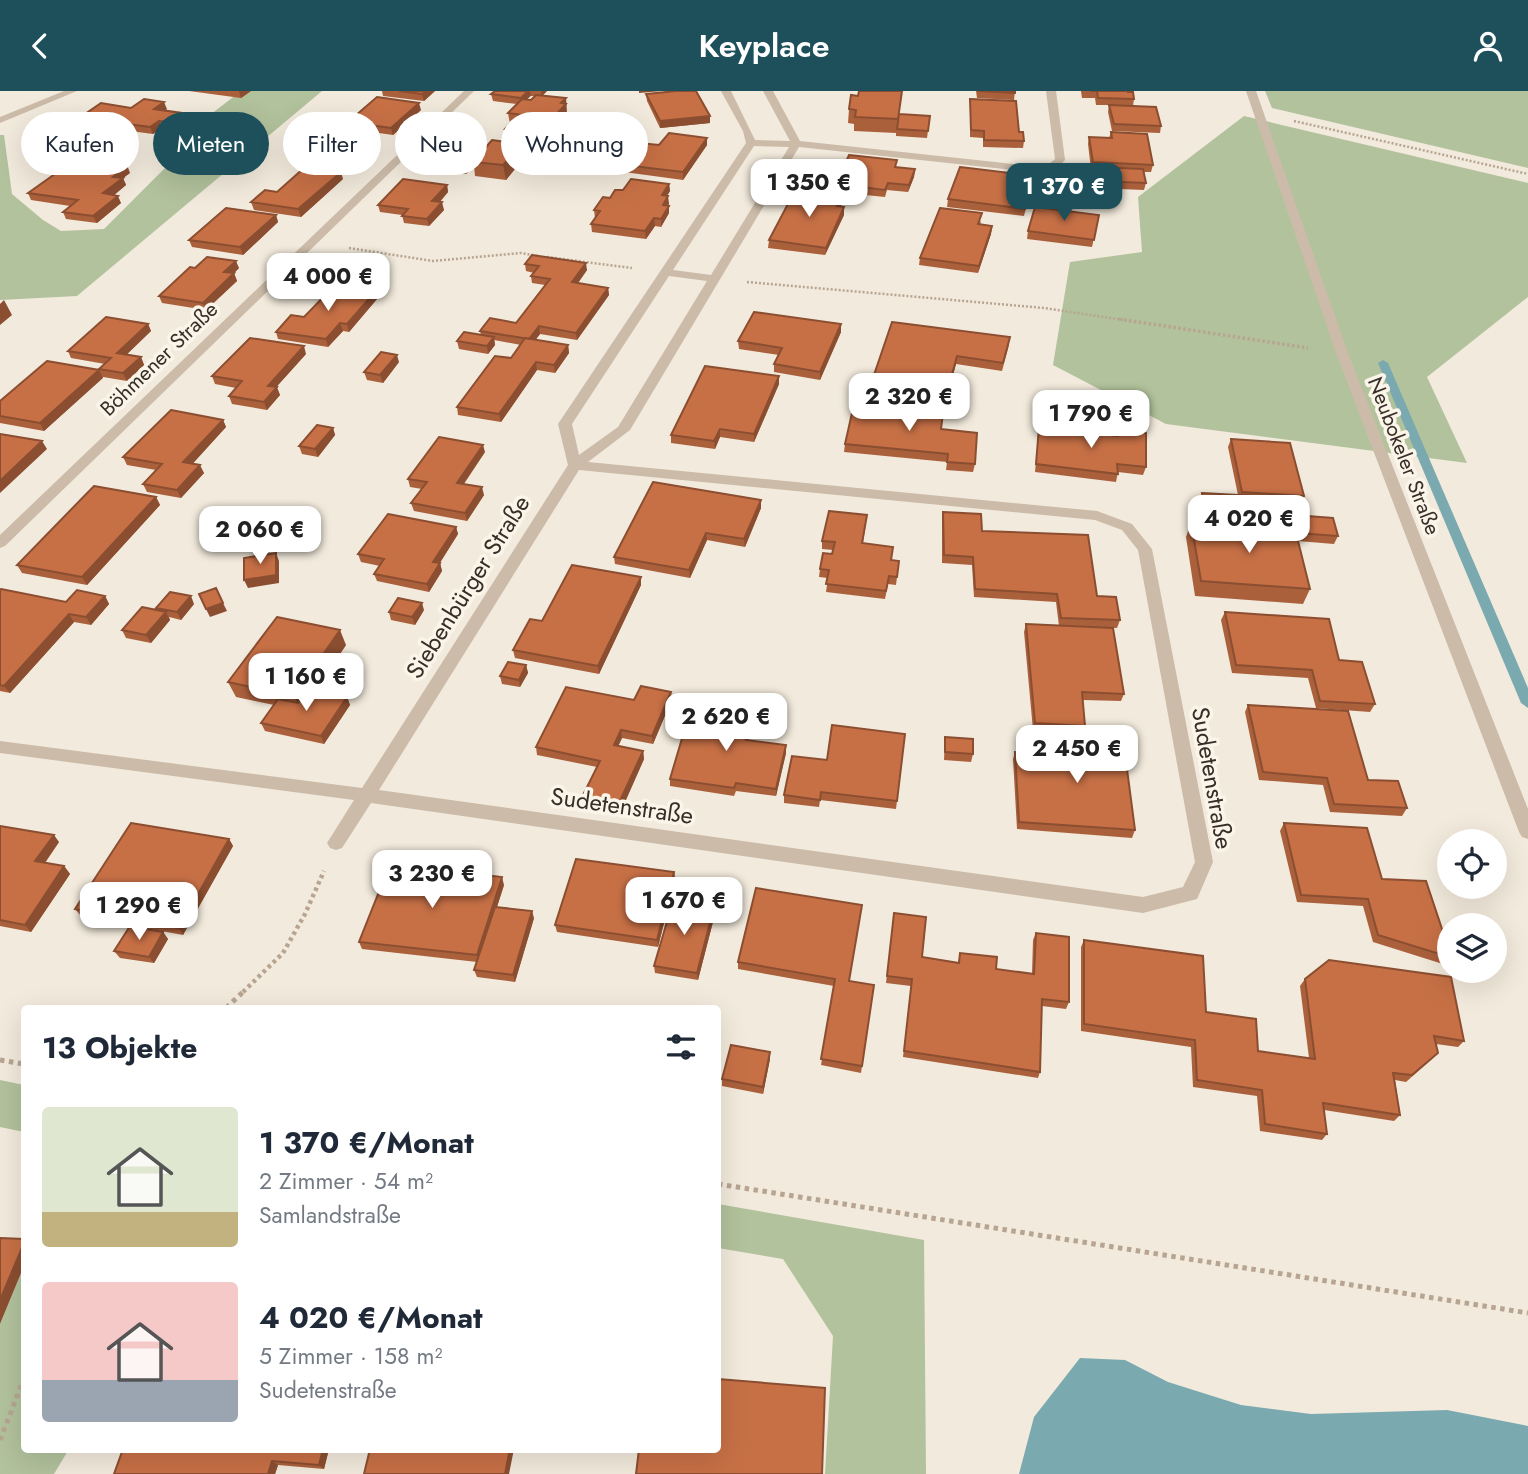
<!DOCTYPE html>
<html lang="de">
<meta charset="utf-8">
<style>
body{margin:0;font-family:Jost,sans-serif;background:#f2f2f3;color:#1f2937;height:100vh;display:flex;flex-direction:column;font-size:26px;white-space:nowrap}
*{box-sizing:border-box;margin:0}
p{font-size:23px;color:#747a83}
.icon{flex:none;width:38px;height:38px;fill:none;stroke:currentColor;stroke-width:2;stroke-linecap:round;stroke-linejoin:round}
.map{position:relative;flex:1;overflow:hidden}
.panel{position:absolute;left:21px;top:914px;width:700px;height:448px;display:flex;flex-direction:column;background:#fff;border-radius:7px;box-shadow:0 7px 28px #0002}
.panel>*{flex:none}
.hud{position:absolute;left:21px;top:21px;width:700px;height:63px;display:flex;gap:14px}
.fabs{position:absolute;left:1437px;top:738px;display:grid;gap:14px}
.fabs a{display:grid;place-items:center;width:70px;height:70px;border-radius:50%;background:#fff;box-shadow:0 7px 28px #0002;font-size:35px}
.price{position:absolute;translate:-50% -60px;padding:0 16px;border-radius:14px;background:#fff;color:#222;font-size:23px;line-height:46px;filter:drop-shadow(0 2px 4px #0008)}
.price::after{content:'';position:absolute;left:50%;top:42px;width:21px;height:16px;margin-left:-10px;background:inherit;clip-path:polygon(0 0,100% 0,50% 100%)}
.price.selected{background:#1d505a;color:#fff}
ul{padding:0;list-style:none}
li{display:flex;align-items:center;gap:21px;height:175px;padding:0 21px}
li span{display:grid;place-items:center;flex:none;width:196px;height:140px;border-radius:7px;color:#555}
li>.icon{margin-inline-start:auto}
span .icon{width:84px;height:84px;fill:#fffc;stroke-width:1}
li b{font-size:30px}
h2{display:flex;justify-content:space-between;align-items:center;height:84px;padding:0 21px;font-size:30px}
.chip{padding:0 24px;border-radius:32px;background:#fff;box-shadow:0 7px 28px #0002;font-size:24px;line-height:63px}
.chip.selected{background:#1d505a;color:#fff}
header{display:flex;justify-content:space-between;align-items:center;height:91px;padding:0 21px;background:#1d505a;color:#fff;font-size:32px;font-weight:600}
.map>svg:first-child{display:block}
</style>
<header><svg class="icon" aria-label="back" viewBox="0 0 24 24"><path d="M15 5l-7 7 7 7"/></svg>Keyplace<svg class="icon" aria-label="person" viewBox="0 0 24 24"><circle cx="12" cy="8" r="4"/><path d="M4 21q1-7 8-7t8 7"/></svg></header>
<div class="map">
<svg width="1528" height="1383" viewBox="0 0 1528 1383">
<rect width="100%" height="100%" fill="#f2eadc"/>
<path fill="#b2c29c" d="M241 0H322L77 205 0 209V44H4L12 103 43 129 61 140 104 138 193 49 206 27Z
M1265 0H1528V77L1272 17Z
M1244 25 1528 92V206L1427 286 1467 372 1166 333 1053 274 1070 171 1142 161 1138 106Z
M0 989 24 994V1041L0 1036Z
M718 1113 924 1149 926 1383H825L833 1245 783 1168 718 1157Z
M24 1175V1358H69L54 1383H0V1233Z"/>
<path fill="#7ba9b0" d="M1080 1267 1125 1269 1168 1291 1241 1314 1311 1323 1447 1319 1528 1335V1383H1019L1034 1326Z"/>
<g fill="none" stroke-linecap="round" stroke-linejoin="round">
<path fill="#7ba9b0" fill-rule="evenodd" d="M1383 269 1388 272 1528 597V617L1521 612 1378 272Z"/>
<path stroke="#b7a592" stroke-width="2.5" stroke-dasharray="2 2" stroke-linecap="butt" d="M1294 30 1528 83
M349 157 433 170 521 162 538 165
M547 166 632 177
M747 191 1044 217 1130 230"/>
<path stroke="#b7a592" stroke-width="3.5" stroke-dasharray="2.5 2.5" stroke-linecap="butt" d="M1119 228 1308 257"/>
<path stroke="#b7a592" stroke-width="4.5" stroke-dasharray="3.5 3.5" stroke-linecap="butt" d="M243 901 283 862 305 823 324 780"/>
<path stroke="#b7a592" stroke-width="5" stroke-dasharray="4.5 4.5" stroke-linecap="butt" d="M226 917 245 899
M0 969 24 973
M718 1093 1528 1222
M0 1349 24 1287"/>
<path fill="#cbbba8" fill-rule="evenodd" d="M64 0H77L0 32V26Z
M464 0H474L5 455 0 457V444Z
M721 0H731L755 49 790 50 763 0H773L800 50 1022 74H1048L1055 68 1046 0H1056L1065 69 1055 79 1022 80 799 56 630 339 588 371 1097 420 1132 433 1152 458 1213 771 1197 808 1143 822 371 712 342 757 336 759 330 757 327 752 354 709 0 662V650L362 697 568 374 558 333 746 52 743 40ZM754 55 789 56 711 184 673 179ZM669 185 707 190 618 336 579 364 572 333ZM579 379 1095 429 1122 439 1138 459 1195 771 1183 796 1143 806 379 699Z
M1246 0H1256L1348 262 1528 718V748L1522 746 1519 741 1336 262Z"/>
</g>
<path fill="#ab603c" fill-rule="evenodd" d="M189 0H251L241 7Z
M382 0H435L424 10 383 5Z
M495 0H547L543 4 566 7 567 26 554 42 540 40 534 48 507 45 505 38 510 33 508 22 517 13 493 10 491 3ZM531 5H535L531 9 527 8Z
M902 0 899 23 930 25 927 47 896 45V42L854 40V33L848 32 849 18 858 5Z
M976 0H1015L1014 9 977 7Z
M1081 0H1128L1134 8 1133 15 1161 35 1160 42 1112 40 1108 21 1109 14H1096L1095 7H1082Z
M646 3 710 32 660 37 647 10Z
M970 8 1019 41 1024 50 1023 57 983 56V47L970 46Z
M131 17 167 18 165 19 185 29 172 38 162 37 153 43 130 40 99 62 69 58 66 50 82 40 75 39 72 32Z
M421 19 393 44 350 38 348 31Z
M1111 41 1153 74 1151 81H1144L1146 92 1144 99 1096 97 1093 83 1094 79 1091 78 1088 53 1089 46 1109 47Z
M522 53 524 67 506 89 475 85 474 75 466 83 439 80 436 66Z
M659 54H707L683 89 624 81V74Z
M379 55 354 79 311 73 309 66Z
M897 76 915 78 914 86 908 101 887 99 885 106 836 101V93Z
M130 82 123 87 126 94 114 104 121 112 97 132 66 128 63 121 70 115 31 109 28 102Z
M1034 85 1024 125 947 116 948 108Z
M343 88 301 126 254 119 251 111 277 101Z
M669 93 670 100 667 105 669 113 668 114 669 115V122L661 136 655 135 646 148 592 141 591 133 595 127 594 119 610 107 623 99Z
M447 94 448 101 440 111 444 119 429 135 404 132 402 124 380 121 378 114Z
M843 103V111L840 116H844V124L825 164 768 157 769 149 797 110Z
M276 124 278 131 243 164 192 156 189 149Z
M1099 124 1092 156 1027 148 1028 140Z
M981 130 980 134 992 135 991 143 978 182 919 174 920 167Z
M525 173 587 179 578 192 608 197 609 204 577 249 540 243 535 249 568 254 569 262 555 282 537 279 501 331 458 324 457 316 511 267 521 254 494 249 495 254 488 263 459 258 457 250 481 244 480 240 516 232 545 194 532 192 531 185 534 182 526 180Z
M195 177H239L234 182 237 190 206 219 162 212 159 205Z
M375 201 377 208 349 241 343 240 328 256 278 248 276 241 304 226Z
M148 233 151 240 127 263 141 266 144 274 127 290 103 286 44 340 0 332V310L99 279 105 273 71 267 68 260Z
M841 241 820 289 774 281V273L779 264 739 258 738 250Z
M1009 254 1002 280 956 273 948 302 874 291V284Z
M306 263 276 296 280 304 267 319 232 313 229 305 236 297 215 293 212 285Z
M399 271 383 292 367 289 364 281Z
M779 285V293L754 351 720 346 715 358 671 352V344Z
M223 329 226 336 192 373 204 382 181 407 147 401 143 393 156 379 127 374 123 366Z
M1039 336 1116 344 1118 338 1146 376 1143 384 1118 381 1116 391 1035 381Z
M333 337 335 344 318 366 302 363 299 355Z
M941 338 975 373 973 381 946 379 947 371 844 361 845 353Z
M1231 348 1304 405 1301 413 1257 410 1261 428 1258 435 1264 436 1263 430 1266 422 1338 445 1334 453 1298 450 1310 498 1303 513 1195 505 1186 446 1191 431H1204L1199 410 1202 402 1238 404 1228 356Z
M485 361 464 393 484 404 467 430 414 420 411 412 422 398 410 396 408 388Z
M156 406 160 414 87 494 22 482 17 474Z
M761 409V417L745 456 707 449 690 487 615 473 614 466Z
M943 421 982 440 1097 505 1120 529 1117 537 1059 535 1056 511 974 506 972 474 942 472V429Z
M260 422 263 429 247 448 233 445 229 438Z
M866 432 863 452 892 469 899 470 896 494 888 493 885 508 826 501 828 487 819 486 820 478 832 463 833 459 822 458V450Z
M456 436 458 443 440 472 442 480 429 501 377 490 374 483 380 475 361 471 358 463Z
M641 486V494L599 583 515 567 513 559 542 530Z
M0 499 66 511 105 505 109 513 91 534 74 531 10 602 0 600Z
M194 513 181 529 169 526 170 529 151 552 126 547 122 539 157 519 156 517Z
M424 519 415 534 391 529 389 521Z
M1225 521 1339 569 1375 613 1370 621 1316 617 1308 587 1232 582 1221 529Z
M1026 533 1124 603 1121 610 1083 609 1085 635 1084 638 1135 739 1132 747 1017 738 1013 668 1015 661 1082 665 1080 646 1081 642 1033 639 1024 541Z
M346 554 315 600 347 606 350 614 324 653 265 640 261 632 274 614 236 606 228 591Z
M526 574 528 582 520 596 502 593 500 585Z
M672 608 653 653 622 647 618 655 643 660 644 668 621 720 584 712 583 704 597 676 537 664 536 656 634 609Z
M1248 614 1368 689 1407 717 1402 725 1330 721 1323 694 1259 689 1245 621Z
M753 634 748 649 786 654V662L776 705 736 700 734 705 670 695V688Z
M905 643 896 718 820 709 819 716 784 712V704L827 669Z
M945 646 973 663 971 671 944 669Z
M1284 732 1449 859V870L1446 874 1373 851 1363 815 1297 811 1280 740Z
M0 735 59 751 45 772 64 775 70 783 31 841 0 835Z
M229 748 233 755 183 844 81 825 75 818Z
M674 781 675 788 658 856 557 841 555 834Z
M504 794 497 816 534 827 515 891 477 886 474 879 477 871 362 858 359 851Z
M714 816 715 823 698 889 655 882 654 875Z
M894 822 922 866 958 872 960 862 996 878 1032 883 1033 849 1036 842 1069 911 1066 918 1042 915 1040 981 1038 987 903 966 911 895 886 892Z
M163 841 168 848 154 872 120 867 114 860Z
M1084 849 1206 921 1258 960 1309 967 1300 895 1305 888 1464 950 1458 956 1436 953 1432 968 1406 991 1395 989 1400 1024 1394 1030 1324 1019 1327 1043 1322 1049 1260 1040 1257 1005 1193 996 1191 956 1081 940V856Z
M738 871 874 894 861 982 821 974 834 895 738 878Z
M770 961V968L763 1003 722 995V988Z
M123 1358H329L324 1378 278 1374 275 1383H114Z"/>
<path fill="#8b4e31" d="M239 0H251L241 7Z
M426 0H435L424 10 422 3Z
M528 0H530L531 4 522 14 521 7Z
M541 0H547L541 6Z
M639 0H662L639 2Z
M566 7 567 26 554 42 552 28 561 12Z
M164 11 167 18 157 25 154 18Z
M419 12 421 19 393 44 391 37Z
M182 22 185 29 172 38 169 31Z
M710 25V32L660 37V30Z
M159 30 162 37 153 43 150 36Z
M127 33 130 40 99 62 96 55Z
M539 33 540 40 534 48 533 41Z
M707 47V54L683 89V81Z
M377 48 379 55 354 79 352 72Z
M483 48 485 62 473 71 474 75 466 83 463 69Z
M522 53 524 67 506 89 503 74Z
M127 74 130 82 123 87 126 94 107 110 103 102 113 86Z
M915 78 914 86 908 101 909 94Z
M341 81 343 88 301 126 298 118Z
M669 93 670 100 662 112V104Z
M447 94 448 101 434 117 432 110Z
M843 103V111L837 123V115Z
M118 105 121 112 97 132 93 125Z
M668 105 669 113 663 121V114Z
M442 111 444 119 429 135 427 128Z
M669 115V122L661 136V128Z
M844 116V124L825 164 826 157Z
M276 124 278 131 243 164 240 156Z
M654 127 655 135 646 148 645 140Z
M992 135 991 143 978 182 979 175Z
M236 170 239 177 227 189 224 181Z
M586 172 587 179 573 199 572 191Z
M234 182 237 190 206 219 203 212Z
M608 197 609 204 577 249 576 242Z
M375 201 377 208 349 241 347 233Z
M4 209 12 224 0 234V213Z
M340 232 343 240 328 256 326 248Z
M148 233 151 240 120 270 117 262Z
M841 233V241L820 289V281Z
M539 235 540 243 531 255 529 248Z
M494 246 495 254 488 263 487 255Z
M568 254 569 262 555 282 554 274Z
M304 255 306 263 271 302 268 295Z
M397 264 399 271 383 292 380 284Z
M957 265 956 273 948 302 949 294Z
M141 266 144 274 127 290 123 282Z
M536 271 537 279 501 331 499 323Z
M99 279 103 287 44 340 40 332Z
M779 285V293L754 351V343Z
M277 296 280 304 267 319 264 311Z
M223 329 226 336 187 379 183 371Z
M333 337 335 344 318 366 315 358Z
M720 338V346L715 358 714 350Z
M42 350 47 358 0 402V390Z
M483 354 485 361 459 399 457 392Z
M200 374 204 382 181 407 177 399Z
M482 396 484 404 467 430 465 422Z
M156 406 160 414 87 494 82 486Z
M761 409V417L745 456 744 448Z
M260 422 263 429 247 448 244 440Z
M456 436 458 443 435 479 433 471Z
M706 442 707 449 690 487 689 479Z
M276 462 279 470V492L248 497 244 489Z
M440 472 442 480 429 501 427 493Z
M641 486V494L599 583 598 575Z
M105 505 109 513 91 534 86 526Z
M191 505 194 513 181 529 177 521Z
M223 512 227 520 210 526 206 518Z
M422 512 424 519 415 534 412 526Z
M166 521 170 529 151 552 146 544Z
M69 523 74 531 10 602 4 595Z
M340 539 346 554 301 620 294 605Z
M526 574 528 582 520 596 519 589Z
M671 601 672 608 653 653 652 645Z
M347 606 350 614 324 653 321 645Z
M752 626 753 634 746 657V649Z
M621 639 622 647 615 662 614 654Z
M786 654V662L776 705V698Z
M643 660 644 668 621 720 619 712Z
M54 744 59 751 41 777 35 770Z
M229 748 233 755 183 844 179 837Z
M64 775 70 783 31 841 25 834Z
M674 781 675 788 658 856 657 849Z
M502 786 504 794 479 871 477 864Z
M714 816 715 823 698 889 697 882Z
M532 820 534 827 515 891 513 884Z
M163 841 168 848 154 872 149 866Z
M770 961V968L763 1003V996Z
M24 1152V1175L0 1233V1209Z
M323 1358H329L324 1378 319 1374Z
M510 1358H514L509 1383H505Z
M272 1370 278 1374 275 1383H268Z"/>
<path fill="#c77046" stroke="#8b4e31" stroke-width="2" d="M399 0H426L422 3Z
M495 0H528L521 7 491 3Z
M676 0H696L710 25 660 30 646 3Z
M859 0H902L898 28 855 26 856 19 849 18 851 4 858 5Z
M978 0H1015V2Z
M1090 0H1128V1H1133L1134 8 1098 7 1097 0Z
M536 4 566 7 561 12 566 13 552 28 508 22 522 8 531 9Z
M377 6 419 12 391 37 348 31Z
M144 8 164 11 154 18 182 22 169 31 159 30 150 36 127 33 96 55 66 50 90 35 72 32 101 12 131 17Z
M970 8 1016 10 1019 41H1023L1024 50 984 49V40L971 39Z
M1109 14 1156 16 1161 35 1114 33Z
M899 23 930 25 928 40 897 38Z
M512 30 539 33 533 41 505 38Z
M1111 41 1147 43 1153 74 1093 71 1089 46 1112 47Z
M669 42 707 47 683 81 624 74 640 52 659 54Z
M335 43 377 48 352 72 309 66Z
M456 45 483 48 463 69 436 66Z
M492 49 522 53 503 74 473 71Z
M849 64 897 69 895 76 915 78 909 94 888 92 885 99 836 93Z
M105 72 127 74 113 86 123 87 103 102 118 105 93 125 63 121 78 109 28 102 69 73 98 77Z
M305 76 341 81 298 118 251 111 265 99 277 101Z
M960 76 1034 85 1025 118 948 108Z
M1095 76 1143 78 1146 92 1097 90Z
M403 88 447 94 432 110 442 111 427 128 402 125 408 118 378 114Z
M631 88 669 93 662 104 668 105 663 114 669 115 661 128 654 127 645 140 591 133 600 120 594 119 603 106 610 107 615 99H623Z
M803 98 843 103 837 115 844 116 826 157 769 149 790 109 797 110Z
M1035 116 1099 124 1094 149 1028 140Z
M226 117 276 124 240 156 189 149Z
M940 117 982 122 978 133 992 135 979 175 920 167Z
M532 164 586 172 572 191 608 197 576 242 539 235 529 248 480 240 490 227 516 232 550 188 531 185 539 175 525 173Z
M207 166 236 170 224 181 234 182 203 212 159 205 190 176 195 177Z
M334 195 375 201 347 233 340 232 326 248 276 241 291 224 304 226Z
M754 221 841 233 820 281 774 273 782 257 738 250Z
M106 226 148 233 117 262 141 266 123 282 99 278 111 267 68 260Z
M892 231 1010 246 1003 272 957 265 949 294 874 284Z
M464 241 494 246 487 255 457 250Z
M250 247 304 255 268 295 277 296 264 311 229 305 242 290 212 285Z
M525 247 568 254 554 274 536 271 499 323 457 316 495 265 511 267Z
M381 261 397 264 380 284 364 281Z
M47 270 99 279 40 332 0 325V310Z
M705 275 779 285 754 343 720 338 714 350 671 344Z
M854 313 943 322 941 338 977 342 975 373 947 371 948 363 845 353Z
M171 319 223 329 183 371 200 374 177 399 143 393 162 373 123 366Z
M317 334 333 337 315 358 299 355Z
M1039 336 1118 345V338L1146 342V376L1117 373 1118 383 1036 373Z
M0 343 42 350 0 390Z
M439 346 483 354 457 392 482 396 465 422 411 412 427 391 408 388Z
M1231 348 1290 352 1304 405 1242 401Z
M653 391 761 409 744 448 706 442 689 479 614 466Z
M94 395 156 406 82 486 17 474Z
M1202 402 1255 405 1261 428 1207 424Z
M245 419 260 422 244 440 229 438Z
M829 420 867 424 862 452 893 456 891 469 899 470 897 486 889 485 886 500 826 493 829 479 820 478 823 462 832 463 835 451 822 450Z
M943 421 981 423 982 440 1088 444 1097 505 1116 506 1120 529 1061 527 1057 503 975 498 973 466 944 464Z
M1266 422 1333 427 1338 445 1296 442 1295 438 1269 436Z
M388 423 456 436 433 471 440 472 427 493 374 483 384 468 358 463Z
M1191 431 1295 438 1310 498 1201 490Z
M276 462V484L244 489V467Z
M572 474 641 486 598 575 513 559 530 528 542 530Z
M216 497 223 512 206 518 199 503Z
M1 498 66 511 77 499 105 505 86 526 69 523 4 595 0 594V499Z
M170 501 191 505 177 521 156 517Z
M398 507 422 512 412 526 389 521Z
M142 516 166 521 146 544 122 539Z
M1225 521 1329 528 1339 569 1362 571 1375 613 1320 610 1312 579 1236 574Z
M277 526 340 539 294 605 228 591Z
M1026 533 1113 537 1124 603 1082 601 1085 635 1035 632Z
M508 571 526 574 519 589 500 585Z
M641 595 671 601 652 645 621 639 614 654 643 660 619 712 583 704 600 670 536 656 566 596 634 609Z
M308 598 347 606 321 645 261 632 278 608 298 612Z
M1248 614 1348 620 1368 689 1398 690 1407 717 1334 713 1327 687 1263 681Z
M691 617 752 626 746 649 786 654 776 698 736 692 734 697 670 688Z
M832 634 905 643 897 710 821 701 820 709 784 704 792 665 827 669Z
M1083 638 1122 640 1135 739 1019 731 1015 661 1085 666Z
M945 646 973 648V663L945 661Z
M131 732 229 748 179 837 75 818Z
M1284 732 1367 737 1382 788 1426 790 1449 859V866L1378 844 1368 808 1301 804Z
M0 735 54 744 35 770 64 775 25 834 0 829Z
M576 768 674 781 657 849 555 834Z
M390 773 502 786 477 864 359 851Z
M756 797 862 814 849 890 874 894 862 975 821 968 835 888 738 871Z
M673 810 714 816 697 882 654 875Z
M495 816 532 820 513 884 474 879Z
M894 822 926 826 922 866 959 872 960 862 997 866 996 878 1034 883 1036 842 1069 846V911L1042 908 1040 981 904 960 912 888 887 885Z
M130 835 163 841 149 866 114 860Z
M1084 849 1203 865 1206 921 1256 928 1258 960 1315 968 1305 888 1329 869 1451 886 1464 950 1434 945 1438 962 1412 984 1393 982 1400 1024 1323 1012 1327 1043 1265 1033 1262 999 1197 989 1195 949 1084 933Z
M731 954 770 961 763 996 722 988Z
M0 1147 24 1148V1152L0 1209Z
M718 1288 825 1297 822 1383H636L639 1358H718Z
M123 1358H323L319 1374 272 1370 268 1383H114Z
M370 1358H510L505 1383H364Z"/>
<g text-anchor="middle" stroke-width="7" stroke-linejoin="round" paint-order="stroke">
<g font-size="21" fill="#372e28" stroke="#faf4e9">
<text transform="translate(159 268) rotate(-44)" y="7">Böhmener Straße</text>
<text transform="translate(1404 365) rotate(69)" y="7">Neubokeler Straße</text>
</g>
<g font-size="24" fill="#372e28" stroke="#faf4e9">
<text transform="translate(468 496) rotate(-58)" y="8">Siebenbürger Straße</text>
<text transform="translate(1212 687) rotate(80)" y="8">Sudetenstraße</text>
<text transform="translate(622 715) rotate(8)" y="8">Sudetenstraße</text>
</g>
</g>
</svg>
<div class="fabs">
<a><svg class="icon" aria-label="locate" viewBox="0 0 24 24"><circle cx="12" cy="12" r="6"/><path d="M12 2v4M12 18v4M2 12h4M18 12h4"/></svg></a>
<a><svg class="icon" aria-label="layers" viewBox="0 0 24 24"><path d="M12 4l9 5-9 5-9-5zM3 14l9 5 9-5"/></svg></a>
</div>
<b class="price" style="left:809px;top:128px">1 350 €</b>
<b class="price selected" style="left:1064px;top:132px">1 370 €</b>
<b class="price" style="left:328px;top:222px">4 000 €</b>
<b class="price" style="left:909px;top:342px">2 320 €</b>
<b class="price" style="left:1091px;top:359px">1 790 €</b>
<b class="price" style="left:1249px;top:464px">4 020 €</b>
<b class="price" style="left:260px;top:475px">2 060 €</b>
<b class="price" style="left:306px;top:622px">1 160 €</b>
<b class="price" style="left:726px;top:662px">2 620 €</b>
<b class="price" style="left:1077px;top:694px">2 450 €</b>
<b class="price" style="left:432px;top:819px">3 230 €</b>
<b class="price" style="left:684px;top:846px">1 670 €</b>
<b class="price" style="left:139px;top:851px">1 290 €</b>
<div class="hud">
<a class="chip">Kaufen</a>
<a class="chip selected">Mieten</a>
<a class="chip">Filter</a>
<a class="chip">Neu</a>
<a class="chip">Wohnung</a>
</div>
<section class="panel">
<h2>13 Objekte<svg class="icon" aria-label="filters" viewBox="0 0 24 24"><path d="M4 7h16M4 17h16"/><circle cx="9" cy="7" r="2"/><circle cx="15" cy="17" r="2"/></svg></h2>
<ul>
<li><span style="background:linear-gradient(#dfe7d0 75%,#c2b280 0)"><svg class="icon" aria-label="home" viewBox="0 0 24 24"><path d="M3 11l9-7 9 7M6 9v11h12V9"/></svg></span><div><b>1 370 €/Monat</b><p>2 Zimmer · 54 m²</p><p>Samlandstraße</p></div></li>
<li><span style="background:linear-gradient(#f6c9c9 70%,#9aa5b1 0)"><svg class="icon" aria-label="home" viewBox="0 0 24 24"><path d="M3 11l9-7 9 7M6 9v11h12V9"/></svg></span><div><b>4 020 €/Monat</b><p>5 Zimmer · 158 m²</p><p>Sudetenstraße</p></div></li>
</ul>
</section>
</div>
